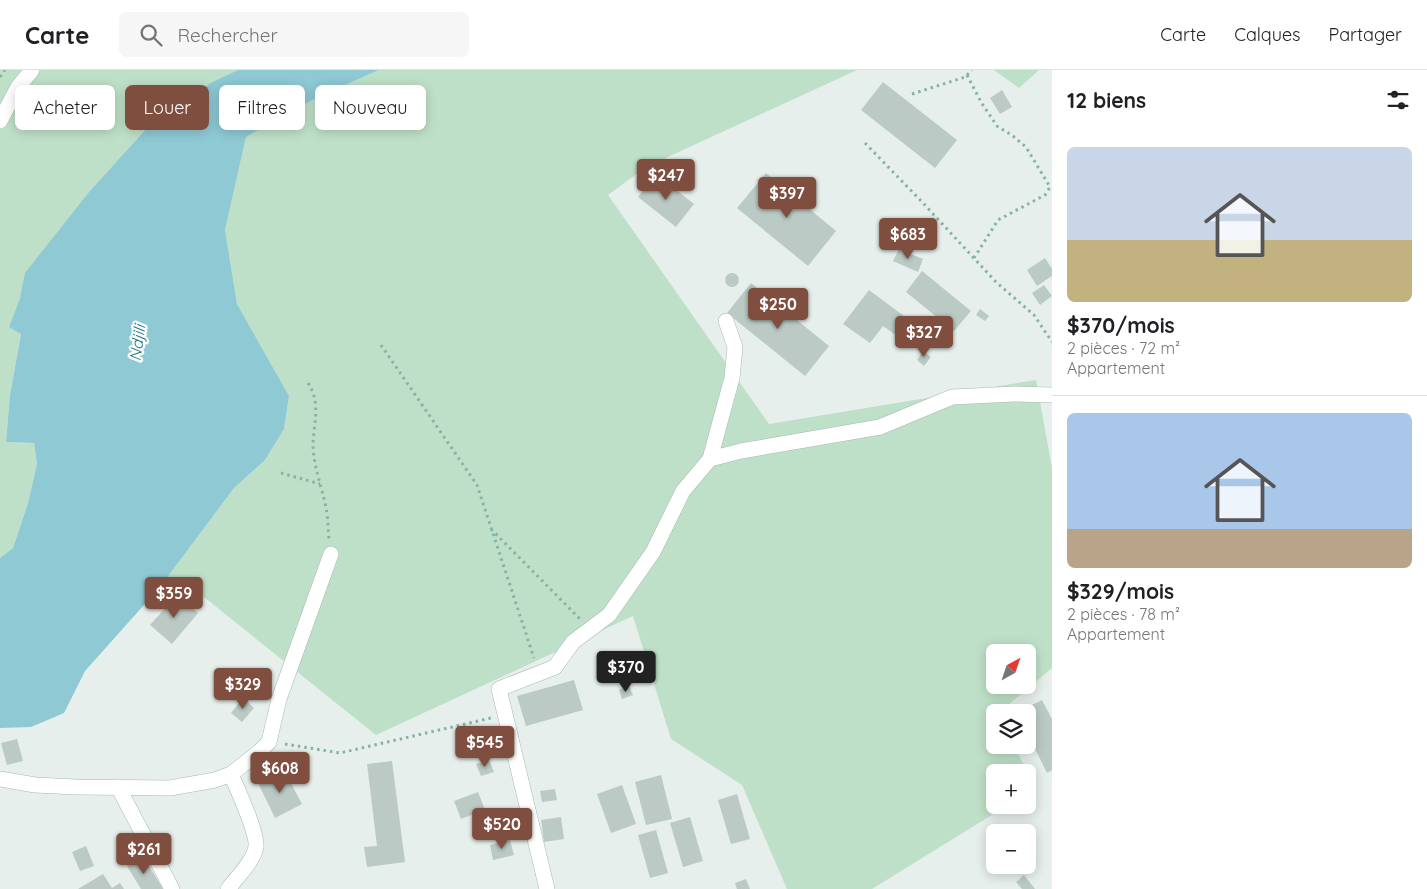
<!DOCTYPE html>
<html lang="fr">
<meta charset="utf-8">
<style>
body{margin:0;font-family:Quicksand,sans-serif;background:#f6f6f6;color:#202124;height:100vh;display:flex;flex-direction:column;font-size:19px;white-space:nowrap}
*{box-sizing:border-box;margin:0}
p{font-size:16px;color:#757577}
.icon{flex:none;width:28px;height:28px;fill:none;stroke:currentColor;stroke-width:2;stroke-linecap:round;stroke-linejoin:round}
.map{position:relative;flex:1;overflow:hidden}
.panel{display:flex;flex-direction:column;background:#fff;width:375px}
.panel>*{flex:none}
.top-card{position:absolute;left:15px;top:15px;width:475px;height:45px;display:flex;gap:10px}
.needle{width:32px;rotate:40deg}
.tools{position:absolute;left:986px;top:574px;display:grid;gap:10px}
.tools a{display:grid;place-items:center;width:50px;height:50px;border-radius:8px;background:#fff;box-shadow:0 2px 12px #0003;font-size:25px}
.price{position:absolute;translate:-50% -42px;padding:0 11px;border-radius:5px;background:#7f4e3f;color:#fff;font-size:16px;line-height:32px;filter:drop-shadow(0 1px 2px #0008)}
.price::after{content:'';position:absolute;left:50%;top:30px;width:15px;height:11px;margin-left:-8px;background:inherit;clip-path:polygon(0 0,100% 0,50% 100%)}
.price.current{background:#222;color:#fff}
ul{padding:0;list-style:none}
li{display:grid;align-content:center;gap:10px;height:265px;padding:0 15px}
li+li{border-top:1px solid #e0e0e0}
li span{display:grid;place-items:center;height:155px;border-radius:8px;color:#555}
li>.icon{margin-inline-start:auto}
span .icon{width:90px;height:90px;fill:#fffc;stroke-width:1}
li b{font-size:21px}
h2{display:flex;justify-content:space-between;align-items:center;height:60px;padding:0 15px;font-size:21px}
.tag{padding:0 18px;border-radius:8px;background:#fff;box-shadow:0 2px 12px #0003;font-size:18px;line-height:45px}
.tag.current{background:#7f4e3f;color:#fff}
header{display:flex;align-items:center;gap:30px;box-sizing:border-box;height:70px;padding:0 25px;background:#fff;border-bottom:1px solid #e0e0e0}
header strong{font-size:24px}
nav{display:flex;gap:28px;margin-inline-start:auto;font-size:18px}
.search{width:350px;height:45px;background:#f6f6f6;display:flex;align-items:center;gap:12px;box-sizing:border-box;padding:0 18px;border-radius:8px;color:#757577;font-size:19px}
main{display:flex;flex:1;min-height:0}
.map>svg:first-child{display:block}
</style>
<header>
<strong>Carte</strong>
<div class="search"><svg class="icon" aria-label="search" viewBox="0 0 24 24"><circle cx="10" cy="10" r="6"/><path d="M15 15l6 6"/></svg>Rechercher</div>
<nav><a>Carte</a><a>Calques</a><a>Partager</a></nav>
</header>
<main>
<div class="map">
<svg width="1052" height="819" viewBox="0 0 1052 819">
<rect width="100%" height="100%" fill="#e6efeb"/>
<path fill="#bfe0c8" fill-rule="evenodd" d="M0 0H238L212 12 146 59 89 122 26 203 20 228 9 257 21 263 10 325 6 372 34 373 37 394 28 433 13 478 0 488Z
M379 0H857L646 97 608 125 769 354 1036 310 1052 398V598L1000 642H995V675H1014L1035 718 1028 723V702H995V735H1008L872 819H787L742 715 671 669 633 546 376 665 184 511 160 517 234 418 265 390 284 359 289 326 237 234 225 160 246 67 320 26ZM995 582H1028V615H995Z
M994 0H1039L1019 18Z"/>
<path fill="#8ec9d4" d="M238 0H379L320 26 246 67 225 160 237 234 289 326 284 359 265 390 234 418 160 517 85 601 64 643 31 657 0 658V488L13 478 28 433 37 394 34 373 6 372 10 325 21 264 9 257 20 228 25 203 89 122 146 59 212 12Z"/>
<path fill="#bbcac4" d="M883 12 957 70 935 98 861 40Z
M1002 20 1012 37 1000 44 990 28Z
M766 103 836 161 808 196 737 138Z
M656 104 694 134 676 157 638 127Z
M899 179 923 189 918 202 893 191Z
M1045 188 1052 199V206L1037 216 1027 200Z
M922 201 971 241 954 261 906 222Z
M725 210a7 7 0 1 1 14 0a7 7 0 1 1-14 0Z
M751 213 829 276 805 306 727 243Z
M1044 215 1052 226 1040 235 1032 223Z
M869 220 924 261 912 277 883 256 870 273 843 254Z
M980 239 989 246 985 251 976 245Z
M923 281 931 287 924 296 917 290Z
M177 525 198 543 172 574 150 555Z
M574 610 583 640 526 656 517 626Z
M629 616 633 625 622 629 619 620Z
M243 628 254 638 242 652 231 643Z
M1042 630 1052 649V700L1047 703 1028 665V642H1018Z
M17 669 23 691 7 695 1 673Z
M503 675 506 685 493 688 490 677Z
M489 690 494 702 481 706 476 694Z
M392 691 405 792 367 797 364 777 377 776 367 694Z
M284 700 302 734 275 748 258 713Z
M661 705 672 749 646 755 635 712Z
M622 715 636 754 611 763 597 724Z
M555 719 557 730 542 732 540 721Z
M478 722 485 740 461 749 454 731Z
M737 724 750 769 731 774 718 730Z
M561 747 564 769 544 772 541 750Z
M690 747 703 791 683 797 670 753Z
M656 760 668 803 650 808 638 765Z
M510 770 514 785 493 790 490 775Z
M86 776 94 796 80 801 72 782Z
M143 786 163 819H141L127 796Z
M1028 786 1036 794 1030 801 1023 795H1028Z
M103 804 112 818 120 813 124 819H78Z
M1024 805 1035 819H1022L1016 812Z
M746 809 750 819H737L735 813Z"/>
<g fill="none" stroke-linecap="round" stroke-linejoin="round">
<defs>
<path id="street" d="M710 389 741 381 880 357 952 327 1014 324 1052 325
M0 709 35 715 76 717 170 718 215 710 231 704 259 682 269 672 279 629 331 484
M118 717 172 819
M228 819C237 807 253 792 256 777 258 763 237 719 231 704
M547 819 499 619 555 597 573 572 609 545 653 482 683 421 710 389 732 308 735 277 726 251"/>
<path id="secondary" d="M0 51 18 17 32 0"/>
</defs>
<use href="#street" stroke="#a8b8b2" stroke-width="16"/>
<use href="#secondary" stroke="#a4bbb3" stroke-width="16"/>
<path stroke="#86b3a5" stroke-width="3" stroke-dasharray="2.5 4" stroke-linecap="butt" d="M967 5 981 32 997 56 1013 66 1026 77 1050 117 1045 125 998 150 974 188
M0 7 5 0
M912 24 965 7 972 0
M865 73 923 133 996 212 1034 245 1052 272
M381 275 477 415 534 588
M308 313C321 332 314 353 313 373 313 396 322 416 326 438 328 448 328 459 329 469
M281 403 320 414
M491 459 580 549
M285 674 340 683 491 648"/>
<use href="#street" stroke="#fff" stroke-width="15"/>
<use href="#secondary" stroke="#fff" stroke-width="15"/>
</g>
<g text-anchor="middle" stroke-width="5" stroke-linejoin="round" paint-order="stroke">
<g font-size="16" font-style="italic" fill="#1c6f80" stroke="#f7fbf9">
<text transform="translate(137 273) rotate(-82)" y="6">Ndjili</text>
</g>
</g>
</svg>
<div class="tools">
<a><svg class="needle" viewBox="-14 -14 28 28"><path d="M0-13l5 13h-10z" fill="#e53935"/><path d="M0 13l5-13h-10z" fill="#757577"/></svg></a>
<a><svg class="icon" aria-label="layers" viewBox="0 0 24 24"><path d="M12 4l9 5-9 5-9-5zM3 14l9 5 9-5"/></svg></a>
<a>+</a>
<a>−</a>
</div>
<b class="price" style="left:666px;top:131px">$247</b>
<b class="price" style="left:787px;top:149px">$397</b>
<b class="price" style="left:908px;top:190px">$683</b>
<b class="price" style="left:778px;top:260px">$250</b>
<b class="price" style="left:924px;top:288px">$327</b>
<b class="price" style="left:174px;top:549px">$359</b>
<b class="price current" style="left:626px;top:623px">$370</b>
<b class="price" style="left:243px;top:640px">$329</b>
<b class="price" style="left:485px;top:698px">$545</b>
<b class="price" style="left:280px;top:724px">$608</b>
<b class="price" style="left:502px;top:780px">$520</b>
<b class="price" style="left:144px;top:805px">$261</b>
<div class="top-card">
<a class="tag">Acheter</a>
<a class="tag current">Louer</a>
<a class="tag">Filtres</a>
<a class="tag">Nouveau</a>
</div>
</div>
<section class="panel">
<h2>12 biens<svg class="icon" aria-label="filters" viewBox="0 0 24 24"><path d="M4 7h16M4 17h16"/><circle cx="9" cy="7" r="2"/><circle cx="15" cy="17" r="2"/></svg></h2>
<ul>
<li><span style="background:linear-gradient(#c9d6e8 60%,#c2b280 0)"><svg class="icon" aria-label="home" viewBox="0 0 24 24"><path d="M3 11l9-7 9 7M6 9v11h12V9"/></svg></span><div><b>$370/mois</b><p>2 pièces · 72 m²</p><p>Appartement</p></div></li>
<li><span style="background:linear-gradient(#a9c7e8 75%,#b9a48a 0)"><svg class="icon" aria-label="home" viewBox="0 0 24 24"><path d="M3 11l9-7 9 7M6 9v11h12V9"/></svg></span><div><b>$329/mois</b><p>2 pièces · 78 m²</p><p>Appartement</p></div></li>
</ul>
</section>
</main>
